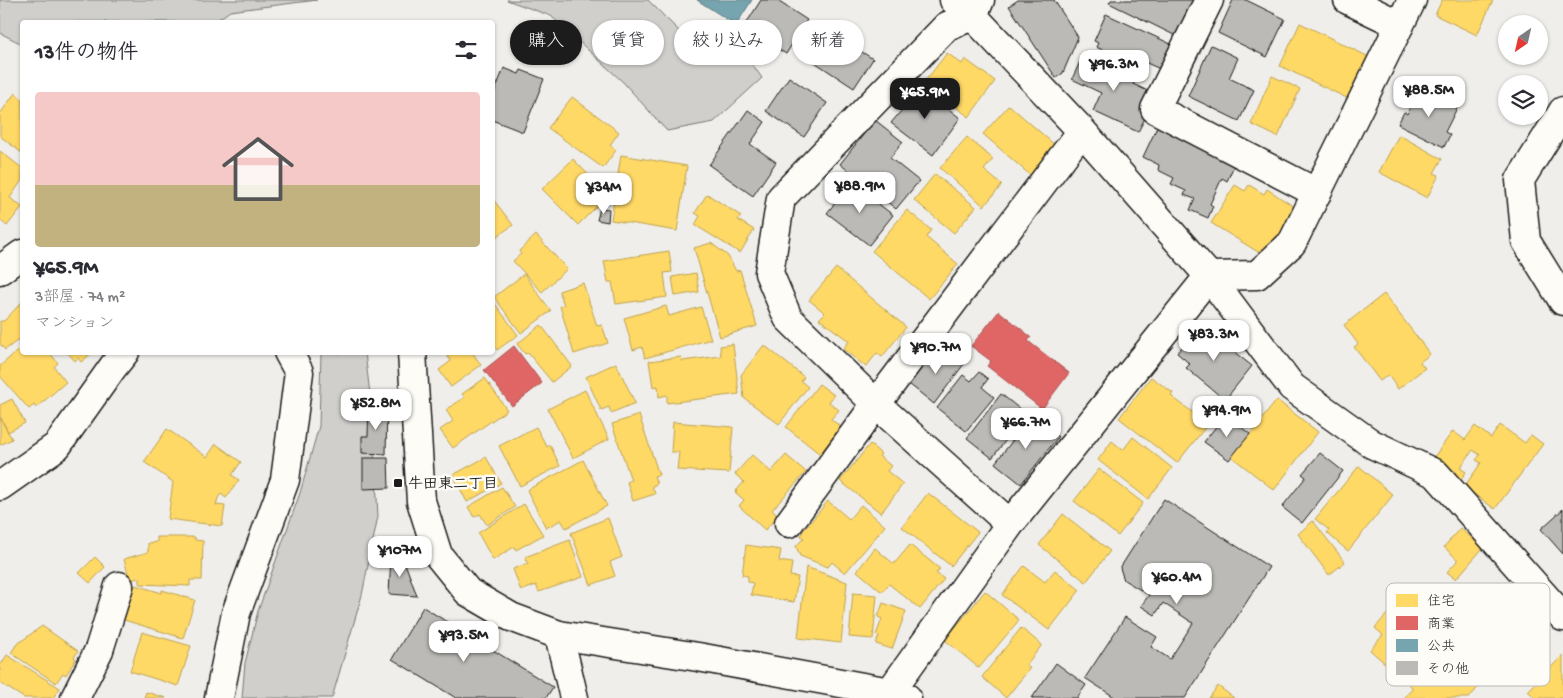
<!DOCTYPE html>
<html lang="ja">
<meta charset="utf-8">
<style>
body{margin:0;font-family:"Gochi Hand","Klee One",sans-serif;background:#f7f7f7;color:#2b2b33;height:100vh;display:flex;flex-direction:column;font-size:19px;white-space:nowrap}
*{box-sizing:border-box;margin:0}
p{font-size:16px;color:#7c7c81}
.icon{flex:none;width:28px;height:28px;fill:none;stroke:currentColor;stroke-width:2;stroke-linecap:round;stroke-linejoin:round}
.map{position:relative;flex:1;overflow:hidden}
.panel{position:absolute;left:20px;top:20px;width:475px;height:335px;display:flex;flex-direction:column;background:#fff;border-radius:5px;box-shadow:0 1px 4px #0004}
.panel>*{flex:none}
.guide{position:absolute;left:510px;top:20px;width:475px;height:45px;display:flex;gap:10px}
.needle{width:32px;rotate:214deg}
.tools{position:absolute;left:1498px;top:15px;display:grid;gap:10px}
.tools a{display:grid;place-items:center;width:50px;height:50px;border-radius:50%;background:#fff;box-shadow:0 1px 4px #0004;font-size:25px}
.price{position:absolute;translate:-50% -42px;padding:0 11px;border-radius:10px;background:#fff;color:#222;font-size:16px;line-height:32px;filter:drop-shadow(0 1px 2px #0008)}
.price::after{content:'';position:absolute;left:50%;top:30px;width:15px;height:11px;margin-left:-8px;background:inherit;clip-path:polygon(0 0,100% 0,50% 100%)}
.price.current{background:#1c1c1c;color:#fff}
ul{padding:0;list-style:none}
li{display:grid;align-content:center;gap:10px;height:265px;padding:0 15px}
li span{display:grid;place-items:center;height:155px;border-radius:5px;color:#555}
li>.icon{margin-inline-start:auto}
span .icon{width:90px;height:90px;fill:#fffc;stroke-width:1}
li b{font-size:21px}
h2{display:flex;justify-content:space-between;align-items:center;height:60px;padding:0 15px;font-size:21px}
.tag{padding:0 18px;border-radius:22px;background:#fff;box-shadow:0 1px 4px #0004;font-size:18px;line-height:45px}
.tag.current{background:#1c1c1c;color:#fff}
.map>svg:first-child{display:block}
</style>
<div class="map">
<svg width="1563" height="698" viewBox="0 0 1563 698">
<rect width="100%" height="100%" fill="#f0eeea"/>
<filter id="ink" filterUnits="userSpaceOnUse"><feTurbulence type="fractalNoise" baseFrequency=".02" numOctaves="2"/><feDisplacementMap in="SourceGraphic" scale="10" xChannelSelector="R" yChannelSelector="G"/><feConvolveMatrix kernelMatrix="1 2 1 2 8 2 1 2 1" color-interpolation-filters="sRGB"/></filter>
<g filter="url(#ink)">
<path fill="#d0cfcc" stroke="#767674" d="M0 0H317L230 11 214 22H22V44L0 33Z
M507 0H648L698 50 740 47 762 78 714 122 667 131 623 82 551 16Z
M321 353H365L372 410 378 516 362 595 332 698H242L245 663 258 611 300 493 319 426Z"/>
<path fill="#ffd966" stroke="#bba050" d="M1442 0H1493L1477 35 1435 15Z
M1300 23 1371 58 1351 100 1280 66Z
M947 53 962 64 965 59 995 81 969 117 948 101 950 98 926 80Z
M1272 76 1300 89 1278 137 1251 124Z
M15 93 22 99V153L0 136V114Z
M572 97 619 132 610 145 616 150 603 168 548 128Z
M1009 105 1056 146 1030 175 983 134Z
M1399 135 1442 159 1434 173 1439 175 1427 198 1379 172Z
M967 137 993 159 984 170 1002 185 984 206 940 168Z
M0 151 22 168V180L10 198 22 207 7 226 0 220Z
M621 155 687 166 677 231 611 220Z
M573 159 608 195 578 225 542 189Z
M935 174 976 207 954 233 914 200Z
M1235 185 1245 191 1249 185 1264 194 1267 189 1299 210 1276 248 1269 244 1263 255 1211 223Z
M707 194 741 216 738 220 754 230 740 253 695 225 700 216 695 213Z
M492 198 513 225 492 240Z
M907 210 931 230 926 237 958 264 929 299 872 251Z
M536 235 567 269 542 292 513 261 521 254 519 251Z
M711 243 728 256 736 271 740 270 757 326 720 337 694 248Z
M669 251 672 272 664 273 667 297 616 304 612 282H608L604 261Z
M836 268 906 327 882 357 877 353 866 367 843 349 849 341 819 319 825 313 809 300Z
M696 273 699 292 675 296 672 277Z
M524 274 551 311 521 333 494 297Z
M583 283 597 326 602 325 608 343 574 354 560 306 564 305 559 291Z
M1384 294 1430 354 1420 362 1425 368 1398 389 1388 375 1380 381 1354 347 1358 344 1344 325Z
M22 302V337L5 350 0 344V321H4Z
M496 305 518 335 497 350 494 345 492 347V307Z
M666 306 669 316 701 307 711 339 645 358 642 347 633 350 624 318Z
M541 325 572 366 552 382 528 353 525 354 517 344Z
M733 344 739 394 667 403V395L659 397 658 386 653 387 649 361 681 357 682 361 721 356 720 346Z
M764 345 804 377 801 381 808 387 779 424 744 398 741 375Z
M22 347V352H49L58 363 54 367 66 382 36 408 34 405 29 409 0 376V366Z
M67 352H93L81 362 78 358 75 361Z
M444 352H472L481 365 451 387 439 370 451 361Z
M616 363 635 403 611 413 609 407 601 410 586 377Z
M1151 377 1173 393 1171 396 1208 424 1177 463 1119 418Z
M485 378 507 410 453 448 440 430 453 421 446 410 465 397 462 394Z
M819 384 834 395 829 402 839 410 831 419 841 427 820 454 786 427Z
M585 390 609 439 573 458 548 409Z
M12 399 25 423 8 432 0 416V405Z
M1277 400 1318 432 1274 490 1232 457Z
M639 415 659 475 654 476 657 484 652 486 655 494 633 501 627 482 631 480 612 424Z
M0 418 12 439 0 445Z
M673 422 733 427 729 473 677 470 679 452H671Z
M1500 425 1525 443 1531 435 1543 444 1495 509 1464 487 1481 463 1476 460 1480 455 1473 450 1460 468 1466 472 1460 481 1453 476 1456 472 1434 457 1453 431 1465 440 1475 426 1491 438Z
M536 427 547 447 550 445 560 466 520 486 499 446Z
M167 429 207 457 216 444 241 462 232 475 239 480 226 498 221 494 218 498 216 505 225 506 222 526 168 519 173 482 144 462Z
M1133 437 1172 468 1148 499 1098 460 1112 441 1123 450Z
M870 444 881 454 879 456 891 466 887 471 903 484 881 513 840 481Z
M752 455 771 472 786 455 806 472 772 510 778 516 765 530 739 506 744 500 735 492 744 482 735 474Z
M486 457 501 483 467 502 453 475Z
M583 460 607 506 566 528 561 520 546 528 527 490Z
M1359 466 1393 495 1348 551 1327 533 1329 530 1315 519Z
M1099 469 1143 503 1118 536 1074 501Z
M502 487 515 507 487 525 480 514 474 517 468 507Z
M928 493 978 532 951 566 902 527Z
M828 501 849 519 861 505 885 526 845 573 832 562 828 567 800 556 796 546 804 538 801 536 803 531Z
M524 504 543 535 516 550 514 547 493 560 478 533Z
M1063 514 1110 551 1086 582 1039 545Z
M608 518 622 557 610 562 615 576 591 585 571 533Z
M1313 521 1345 562 1329 575 1298 534Z
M1460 528 1483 548 1456 579 1447 572 1458 560 1444 547Z
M157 537H195V540L203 541 202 580H190V586L140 584V577L130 581 124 559 148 552V543L157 542Z
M570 540 583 577 539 592 536 585 521 591 513 569 528 563 525 557Z
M746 545 781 550 779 561 792 563 790 576 798 577 794 602 751 595 753 583 748 582V576L742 575Z
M910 545 940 569 936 573 944 579 920 609 889 584 882 592 857 571 875 548 894 564Z
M95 557 105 567 90 583 79 573Z
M1024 566 1045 582 1055 570 1080 590 1049 630 1002 595Z
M806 567 847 582 841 643 798 638Z
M135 585 162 593V590L195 600 183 638 124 620Z
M985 591 1019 620 979 668 945 640Z
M1406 592 1451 631 1444 639 1487 677 1469 698H1404L1413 688 1370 650 1383 635 1375 628Z
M853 593 877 595 873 639 849 637Z
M883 603 906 611 892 649 876 644 879 636 876 635 882 619 878 617Z
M42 626 78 651 74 657 76 659 66 675 63 673 56 683 11 653 16 645Z
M1021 628 1042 645 1026 665 1030 668 1006 698 982 677Z
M142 632 191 646 178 686 130 671Z
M7 655 60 688 53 698H24L0 683V666Z
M1563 655V698H1535L1528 691Z
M1218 686 1234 698H1209Z
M146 692 166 698H144Z"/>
<path fill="#e06666" stroke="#a55050" d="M999 311 1031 337 1028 341 1069 373 1042 409 987 366 991 361 971 346Z
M514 346 542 383 512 406 484 370Z"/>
<path fill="#76a5af" stroke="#5b7c83" d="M697 0H752L736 25Z"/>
<path fill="#bbbab6" stroke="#1c1c1c" d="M761 0H776L807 20 786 54 744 27Z
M1018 0H1054L1078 37 1063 73 1056 78 1009 6Z
M1111 0H1194L1176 36 1109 3Z
M1233 0H1246L1285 19 1267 57 1218 33Z
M1106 14 1171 44 1160 69 1131 56 1129 61 1096 47 1098 43 1094 41Z
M832 33 873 59 854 88 813 61Z
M1211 45 1238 58 1229 78 1254 90 1239 121 1188 96Z
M1085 51 1137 77 1133 84 1152 93 1149 110 1138 132 1093 111 1101 93 1072 79Z
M504 68 519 74 521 70 544 79 523 132 492 120V98Z
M789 77 827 103 804 137 766 111Z
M917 84 960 118 933 155 891 123 907 104 904 101Z
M1420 89 1457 108 1445 132 1450 135 1444 147 1398 124 1404 112 1407 114Z
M748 110 765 122 750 144 776 162 753 196 709 165Z
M875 120 903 142 890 158 919 181 896 209 840 164Z
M1158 125 1236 161 1227 181 1222 178 1210 204 1213 206 1208 218 1190 210 1195 199 1184 195 1186 191 1171 184 1174 178 1158 170 1159 165 1143 157Z
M851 183 893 215 869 245 827 213Z
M600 208 609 209 608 222 597 220Z
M1200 325 1252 366 1225 400 1186 368 1190 364 1177 353Z
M939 346 964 364 934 404 909 384Z
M979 372 988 379 982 387 994 397 966 431 937 408 963 375 971 381Z
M1001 394 1026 414 992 458 967 438Z
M369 404 387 405 386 454 362 453V436H368Z
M1225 415 1250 434 1229 460 1204 442Z
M1032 416 1058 437 1021 484 995 463Z
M1320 453 1343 471 1302 523 1282 507 1306 477 1302 474Z
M363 458H388L389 488 363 489Z
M1164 499 1269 567 1185 698H1116L1085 678 1125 617 1157 637 1151 647 1170 659 1193 623 1163 603 1155 615 1141 606 1149 595 1124 580 1120 568Z
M1563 509V554L1541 529Z
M391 555H402L417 596 389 594Z
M423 607 553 687 546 698H456L392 659Z
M1056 663 1086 685 1077 698H1032Z"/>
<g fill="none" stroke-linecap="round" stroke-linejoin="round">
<defs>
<path id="minor" d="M954 0 973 16 947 26 781 198 769 273 788 318 876 404 1010 524
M1209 0 1155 109 1317 193
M1348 0 1400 25
M1563 111 1520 180 1526 241 1563 301
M1209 276 1292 387 1372 444 1436 474 1563 617
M1209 276 1257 275 1292 243 1412 0
M0 486 57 446 113 367 125 352
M789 523 876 404 1082 131
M559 635 574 698
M890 692 1010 524 1209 276 1082 131 973 16 980 0
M75 698 99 650 119 586
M219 698 236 613 285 480 299 372 288 352"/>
<path id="tertiary" d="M0 270 22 254
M412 352 421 501 438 555 468 592 511 617 559 635 698 657 890 692 907 698"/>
</defs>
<use href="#minor" stroke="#1c1c1c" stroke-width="31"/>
<use href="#tertiary" stroke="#1c1c1c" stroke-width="31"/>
<use href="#minor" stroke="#fdfcf7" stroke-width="28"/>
<use href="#tertiary" stroke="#fdfcf7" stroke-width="28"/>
</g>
</g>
<rect fill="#1c1c1c" stroke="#fdfcf7" stroke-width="2" x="393" y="478" width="10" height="10" rx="2.5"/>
<g text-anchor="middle" stroke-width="5" stroke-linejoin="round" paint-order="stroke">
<g font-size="15" font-weight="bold" fill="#1c1c1c" stroke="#fdfcf7" text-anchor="start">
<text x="408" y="488">牛田東二丁目</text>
</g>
</g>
<rect x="1386" y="583" width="164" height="103" rx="8" fill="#fdfcf7" stroke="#bab9b5" stroke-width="1"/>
<rect x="1396" y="594" width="22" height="13" fill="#ffd966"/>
<rect x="1396" y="616" width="22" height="14" fill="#e06666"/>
<rect x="1396" y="639" width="22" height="13" fill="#76a5af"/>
<rect x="1396" y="661" width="22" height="14" fill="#bbbab6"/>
<g font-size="14" fill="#1c1c1c">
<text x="1427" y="605">住宅</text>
<text x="1427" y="628">商業</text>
<text x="1427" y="650">公共</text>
<text x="1427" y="673">その他</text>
</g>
</svg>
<div class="tools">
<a><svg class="needle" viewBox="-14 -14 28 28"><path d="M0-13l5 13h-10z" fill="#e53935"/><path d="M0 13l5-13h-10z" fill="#7c7c81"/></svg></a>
<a><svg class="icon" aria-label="layers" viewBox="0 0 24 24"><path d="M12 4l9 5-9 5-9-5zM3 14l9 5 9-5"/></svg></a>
</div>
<b class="price" style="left:1114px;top:92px">¥96.3M</b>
<b class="price" style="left:1429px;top:118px">¥88.5M</b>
<b class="price current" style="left:925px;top:120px">¥65.9M</b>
<b class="price" style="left:860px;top:214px">¥88.9M</b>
<b class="price" style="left:604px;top:215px">¥34M</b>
<b class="price" style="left:1214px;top:362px">¥83.3M</b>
<b class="price" style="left:936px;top:375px">¥90.7M</b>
<b class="price" style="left:376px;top:431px">¥52.8M</b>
<b class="price" style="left:1227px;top:438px">¥94.9M</b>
<b class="price" style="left:1026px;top:450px">¥66.7M</b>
<b class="price" style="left:400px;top:578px">¥107M</b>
<b class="price" style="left:1177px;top:605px">¥60.4M</b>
<b class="price" style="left:464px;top:663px">¥93.5M</b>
<div class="guide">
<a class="tag current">購入</a>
<a class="tag">賃貸</a>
<a class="tag">絞り込み</a>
<a class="tag">新着</a>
</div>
<section class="panel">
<h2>13件の物件<svg class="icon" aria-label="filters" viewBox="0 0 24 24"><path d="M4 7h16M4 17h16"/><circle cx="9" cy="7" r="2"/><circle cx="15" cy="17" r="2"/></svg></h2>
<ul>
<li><span style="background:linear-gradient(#f6c9c9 60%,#c2b280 0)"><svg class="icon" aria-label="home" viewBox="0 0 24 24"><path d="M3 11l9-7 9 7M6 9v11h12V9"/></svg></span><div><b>¥65.9M</b><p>3部屋 · 74 m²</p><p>マンション</p></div></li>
</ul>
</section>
</div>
